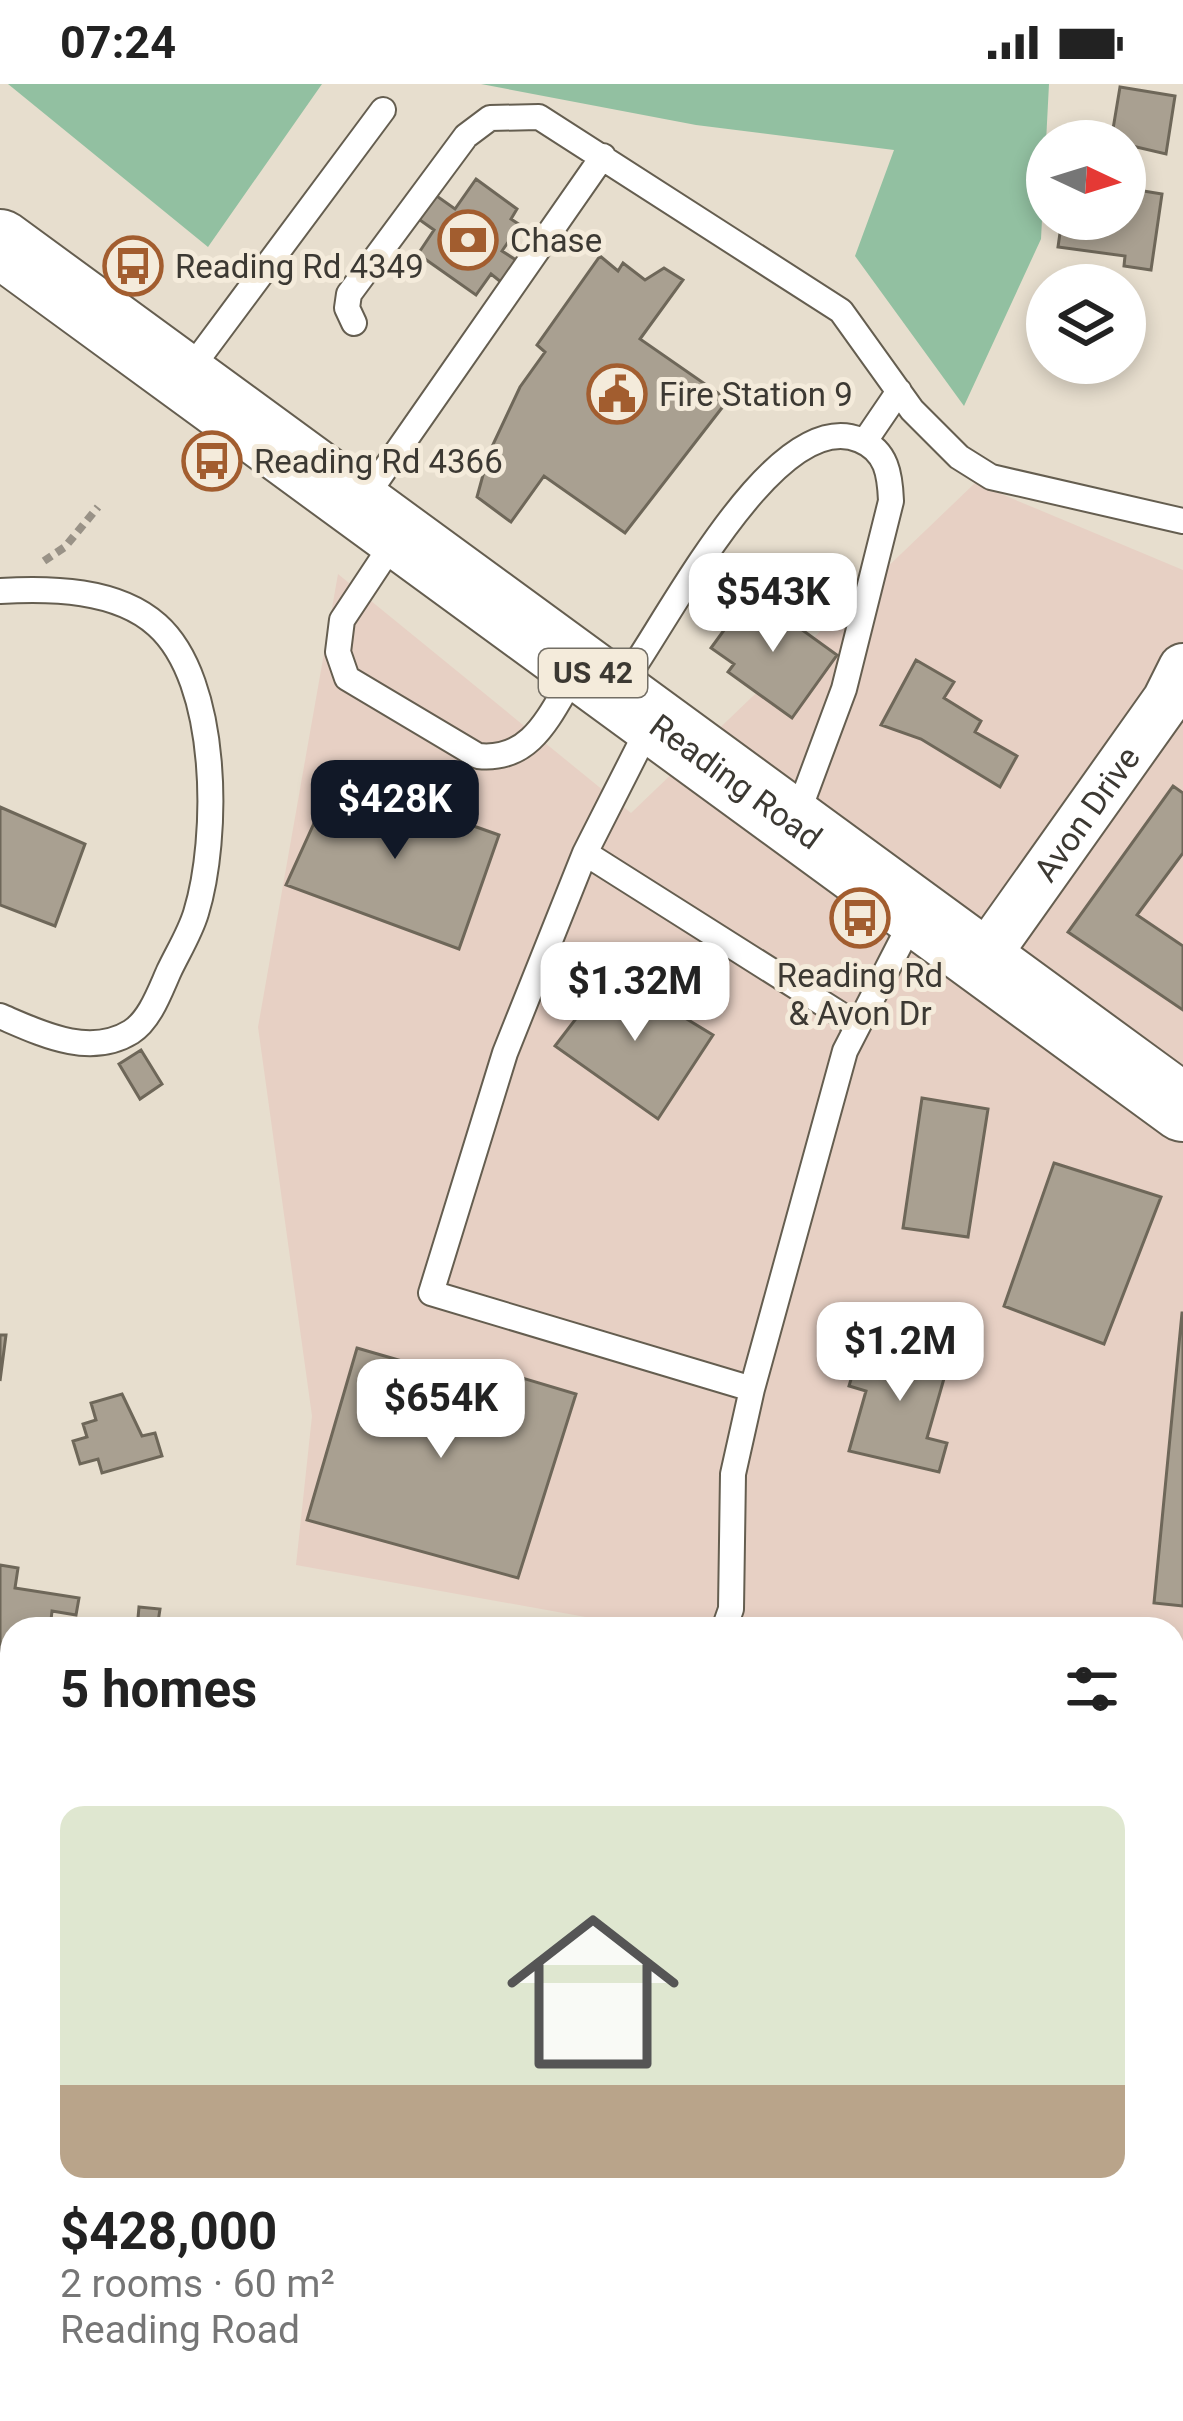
<!DOCTYPE html>
<meta charset="utf-8">
<style>
body{margin:0;font-family:Roboto,sans-serif;background:#f2f2f2;color:#222;height:100vh;display:flex;flex-direction:column;font-size:45px;white-space:nowrap}
*{box-sizing:border-box;margin:0}
p{font-size:39px;color:#767676}
.icon{flex:none;width:66px;height:66px;fill:none;stroke:currentColor;stroke-width:2;stroke-linecap:round;stroke-linejoin:round}
.map{position:relative;flex:1;overflow:hidden}
.panel{position:absolute;left:0px;top:1533px;width:1185px;height:804px;display:flex;flex-direction:column;background:#fff;border-radius:36px 36px 0 0;box-shadow:0 6px 18px #0003}
.panel>*{flex:none}
.needle{width:78px;rotate:94deg}
.buttons{position:absolute;left:1026px;top:36px;display:grid;gap:24px}
.buttons a{display:grid;place-items:center;width:120px;height:120px;border-radius:50%;background:#fff;box-shadow:0 6px 18px #0003;font-size:60px}
.price{position:absolute;translate:-50% -102px;padding:0 27px;border-radius:24px;background:#fff;color:#222;font-size:39px;line-height:78px;filter:drop-shadow(0 3px 6px #0008)}
.price::after{content:'';position:absolute;left:50%;top:72px;width:36px;height:27px;margin-left:-18px;background:inherit;clip-path:polygon(0 0,100% 0,50% 100%)}
.price.current{background:#111827;color:#fff}
ul{padding:0;list-style:none}
li{display:grid;align-content:center;gap:24px;height:636px;padding:0 60px}
li+li{border-top:3px solid #e0e0e0}
li span{display:grid;place-items:center;height:372px;border-radius:24px;color:#555}
li>.icon{margin-inline-start:auto}
span .icon{width:216px;height:216px;fill:#fffc;stroke-width:1}
li b{font-size:51px}
h2{display:flex;justify-content:space-between;align-items:center;height:144px;padding:0 60px;font-size:51px}
.status{display:flex;justify-content:space-between;align-items:center;height:84px;padding:0 60px;background:#fff;direction:ltr}
.status svg{height:33px;fill:currentColor}
.map>svg:first-child{display:block}
</style>
<div class="status"><b>07:24</b><svg viewBox="0 0 49 12"><path d="M0 12V9h3v3zM5 12V6h3v6zM10 12V3h3v9zM15 12V0h3v12zM26 1h20v11H26zM47 4h2v5h-2z"/></svg></div>
<div class="map">
<svg width="1183" height="2337" viewBox="0 0 1183 2337">
<rect width="100%" height="100%" fill="#e7dece"/>
<path fill="#e7d0c4" d="M975 399 1183 486V1603L1173 1602V1545H652L296 1481 312 1332 258 943 338 490 631 729Z"/>
<path fill="#92c0a1" d="M8 0H322L208 163Z
M481 0H1049L1041 155 964 322 855 172 894 66 696 41Z"/>
<path fill="#a9a091" stroke="#6e6759" stroke-width="3" d="M1120 3 1175 12 1166 70 1111 57Z
M476 95 517 125 511 135 520 141 502 167 516 176 501 198 491 190 476 211 418 170 434 146 417 134 434 110 455 125Z
M1125 104 1162 110 1151 186 1124 182 1125 172 1058 163 1062 135H1125Z
M600 172 618 187 623 179 645 196 664 184 683 196 640 255 728 316 625 449 544 392 511 438 477 413 489 369 520 303 545 268 537 261Z
M751 509 837 571 792 634 728 588 734 580 711 564Z
M916 576 954 598 944 614 981 637 975 648 1017 672 1000 703 921 655 881 641Z
M335 693 499 751 459 865 286 801Z
M1173 702 1183 709V769L1137 831 1183 862V926L1068 848Z
M0 723 85 760 55 842 0 821Z
M611 889 713 951 658 1035 555 962Z
M141 966 162 1000 140 1015 119 980Z
M922 1014 988 1025 968 1153 903 1144Z
M1054 1079 1161 1113 1104 1260 1004 1222Z
M1182 1229H1183V1522L1154 1519Z
M0 1251H6L0 1297Z
M884 1251 951 1270 927 1354 947 1359 939 1388 849 1367 866 1307 849 1302 857 1275 875 1280Z
M357 1264 495 1304 502 1288 576 1310 518 1494 307 1436Z
M122 1310 142 1352 155 1349 162 1372 102 1389 98 1375 80 1380 73 1357 87 1353 83 1340 96 1336 91 1319Z
M0 1481 18 1484 15 1504 79 1514 76 1531 52 1527 50 1545H12V1586L0 1585Z
M139 1523 160 1525 157 1545H137Z
M0 1769 12 1770V1956H0Z"/>
<g fill="none" stroke-linecap="round" stroke-linejoin="round">
<defs>
<path id="lane" d="M354 239 347 224 349 210 466 52 490 34 539 33 841 227 912 326 959 373 991 393 1183 437
M186 291 383 26
M865 357 899 307
M362 418 603 72
M399 450 342 536 338 568 347 594 478 672C535 678 551 626 579 583
M0 507C50 504 117 505 157 541 220 597 219 754 196 829 190 849 178 868 169 887 160 907 150 936 131 948 89 974 40 949 0 932
M618 606C662 550 773 319 860 356 887 367 890 391 891 417L844 605 796 734
M650 641 585 769 505 969 431 1209 752 1305 845 967 914 833
M585 769 857 941
M724 1545 731 1525 733 1390 752 1305"/>
<g id="street">
<path id="s1" d="M984 874 1167 616 1183 584"/>
</g>
<g id="primary">
<path id="s2" d="M0 159 1183 1024"/>
</g>
</defs>
<use href="#lane" stroke="#655e50" stroke-width="28"/>
<use href="#street" stroke="#655e50" stroke-width="52"/>
<use href="#primary" stroke="#655e50" stroke-width="70"/>
<path stroke="#999287" stroke-width="8" stroke-dasharray="9 6" stroke-linecap="butt" d="M44 477 65 463 98 423"/>
<use href="#lane" stroke="#fff" stroke-width="24"/>
<use href="#street" stroke="#fff" stroke-width="48"/>
<use href="#primary" stroke="#fff" stroke-width="66"/>
</g>
<defs>
<symbol id="bank-ring" viewBox="-11 -11 22 22"><circle r="9.5" fill="#f4ebdb" stroke="#a25d2f" stroke-width="1.5"/><path d="M-6-4H6V4H-6ZM0-2.3a2.3 2.3 0 1 0 0 4.6a2.3 2.3 0 1 0 0-4.6Z" fill="#a25d2f"/></symbol>
<symbol id="bus-ring" viewBox="-11 -11 22 22"><circle r="9.5" fill="#f4ebdb" stroke="#a25d2f" stroke-width="1.5"/><path d="M-5-6H5V4H4V6H2V4H-2V6H-4V4H-5ZM-3.5-4V0h7V-4ZM-3.5 1.2v1.5H-2V1.2ZM2 1.2v1.5H3.5V1.2Z" fill="#a25d2f"/></symbol>
<symbol id="civic-ring" viewBox="-11 -11 22 22"><circle r="9.5" fill="#f4ebdb" stroke="#a25d2f" stroke-width="1.5"/><path d="M-.6-6.5H3V-4.5H.6V-3L4-1V1h2V6H-6V1h2V-1L-.6-3ZM-1.2 2.5V6h2.4V2.5Z" fill="#a25d2f"/></symbol>
</defs>
<g fill-rule="evenodd">
<use href="#bank-ring" x="435" y="123" width="66" height="66"/>
<use href="#bus-ring" x="100" y="149" width="66" height="66"/>
<use href="#civic-ring" x="584" y="277" width="66" height="66"/>
<use href="#bus-ring" x="179" y="344" width="66" height="66"/>
<use href="#bus-ring" x="827" y="801" width="66" height="66"/>
</g>
<g text-anchor="middle" stroke-width="10" stroke-linejoin="round" paint-order="stroke">
<rect fill="#f4ebdb" stroke="#736e65" stroke-width="3" x="539" y="565" width="108" height="48" rx="9"/>
<g font-size="30" font-weight="bold" fill="#3c3933">
<text x="593" y="599">US 42</text>
</g>
<g font-size="33" fill="#3c3933" stroke="#f4ebdb" text-anchor="start">
<text x="510" y="168">Chase</text>
<text x="175" y="194">Reading Rd 4349</text>
<text x="659" y="322">Fire Station 9</text>
<text x="254" y="389">Reading Rd 4366</text>
<text x="860" y="903" text-anchor="middle">Reading Rd<tspan x="860" dy="38">&amp; Avon Dr</tspan></text>
</g>
<g font-size="33" fill="#3c3933" stroke="#f4ebdb">
<text dy="12" stroke="none"><textPath href="#s2" startOffset="912">Reading Road</textPath></text>
<text dy="12" stroke="none"><textPath href="#s1" startOffset="177">Avon Drive</textPath></text>
</g>
</g>
</svg>
<div class="buttons">
<a><svg class="needle" viewBox="-14 -14 28 28"><path d="M0-13l5 13h-10z" fill="#e53935"/><path d="M0 13l5-13h-10z" fill="#767676"/></svg></a>
<a><svg class="icon" aria-label="layers" viewBox="0 0 24 24"><path d="M12 4l9 5-9 5-9-5zM3 14l9 5 9-5"/></svg></a>
</div>
<b class="price" style="left:773px;top:571px">$543K</b>
<b class="price current" style="left:395px;top:778px">$428K</b>
<b class="price" style="left:635px;top:960px">$1.32M</b>
<b class="price" style="left:900px;top:1320px">$1.2M</b>
<b class="price" style="left:441px;top:1377px">$654K</b>
<section class="panel">
<h2>5 homes<svg class="icon" aria-label="filters" viewBox="0 0 24 24"><path d="M4 7h16M4 17h16"/><circle cx="9" cy="7" r="2"/><circle cx="15" cy="17" r="2"/></svg></h2>
<ul>
<li><span style="background:linear-gradient(#dfe7d0 75%,#b9a48a 0)"><svg class="icon" aria-label="home" viewBox="0 0 24 24"><path d="M3 11l9-7 9 7M6 9v11h12V9"/></svg></span><div><b>$428,000</b><p>2 rooms · 60 m²</p><p>Reading Road</p></div></li>
</ul>
</section>
</div>
